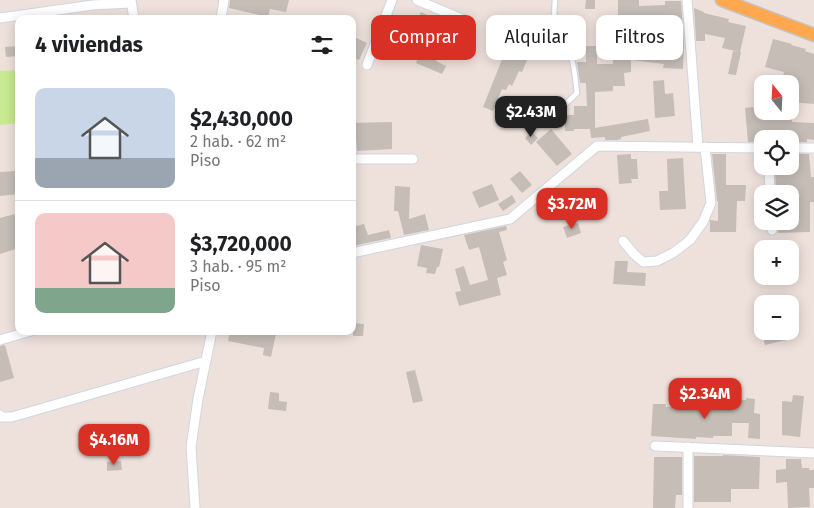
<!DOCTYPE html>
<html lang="es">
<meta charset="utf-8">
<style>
body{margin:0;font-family:"Fira Sans",sans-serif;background:#f2f2f2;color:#202124;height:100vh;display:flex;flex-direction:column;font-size:19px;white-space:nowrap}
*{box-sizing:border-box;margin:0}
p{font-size:16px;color:#757577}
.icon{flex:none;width:28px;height:28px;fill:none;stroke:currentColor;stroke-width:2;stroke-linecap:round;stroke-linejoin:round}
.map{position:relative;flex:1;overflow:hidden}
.details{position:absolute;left:15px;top:15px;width:341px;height:320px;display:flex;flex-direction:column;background:#fff;border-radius:10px;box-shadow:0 2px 12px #0003}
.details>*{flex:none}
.hud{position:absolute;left:371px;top:15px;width:368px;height:45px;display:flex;gap:10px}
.needle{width:32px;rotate:342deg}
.controls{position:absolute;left:754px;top:75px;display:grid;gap:10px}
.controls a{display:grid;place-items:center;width:45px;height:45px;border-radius:10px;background:#fff;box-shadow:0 2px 12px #0003;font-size:25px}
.price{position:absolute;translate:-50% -42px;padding:0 11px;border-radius:10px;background:#d93025;color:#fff;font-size:16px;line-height:32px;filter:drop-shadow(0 1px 2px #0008)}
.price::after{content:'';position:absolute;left:50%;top:30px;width:15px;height:11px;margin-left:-8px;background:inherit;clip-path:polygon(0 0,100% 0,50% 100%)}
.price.selected{background:#222;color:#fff}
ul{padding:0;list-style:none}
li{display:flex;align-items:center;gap:15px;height:125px;padding:0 20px}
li+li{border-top:1px solid #e0e0e0}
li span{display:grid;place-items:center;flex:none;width:140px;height:100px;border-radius:10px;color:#555}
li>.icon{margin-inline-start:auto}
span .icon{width:60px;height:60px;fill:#fffc;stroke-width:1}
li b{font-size:21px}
h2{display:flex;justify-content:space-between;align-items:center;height:60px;padding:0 20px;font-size:21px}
.tag{padding:0 18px;border-radius:10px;background:#fff;box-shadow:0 2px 12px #0003;font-size:18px;line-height:45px}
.tag.selected{background:#d93025;color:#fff}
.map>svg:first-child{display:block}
</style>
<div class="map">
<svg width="814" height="508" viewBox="0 0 814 508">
<rect width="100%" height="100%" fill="#eee1dc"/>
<path fill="#c8eb92" d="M19 70V123L0 125V71Z"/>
<path fill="#c6bdb7" d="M230 0H289L286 12 270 9 268 17 229 8Z
M586 0H595V9H585Z
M618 0H639V6L665 5V1H681L684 45 683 69 663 68 664 64 631 60V72L624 73 625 86H613V91L595 92V128L648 119 650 131 621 137V139L617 140H605V137L591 138 590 129H593H574V131H565V115H574V106H587L586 83H580L577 62H586V46H597V64H613V52H619V21H618Z
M694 8 704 12V13L729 19 728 22 746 26 740 52 722 48 725 38 705 34V41H696Z
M421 12 436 19 437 16 452 23 436 61 446 66 442 74 416 63 422 48 416 46 417 43 409 40Z
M352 36 367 43 359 60 352 57Z
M511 37 533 46 522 72 519 71 512 86 509 84 506 90 502 89 493 111 483 107Z
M773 39 792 44 791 45 806 49 805 51 814 54V104L790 102V84H781L784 72 765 67Z
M19 46V56L6 57 5 47Z
M733 51 741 52 736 75 728 74Z
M664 80 665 94 673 93 675 116 655 118 653 81Z
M753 107 754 109 762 108V111H791L792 122 814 123V140L807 139V142H790V139H762V141L748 142 745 108Z
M392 122V149L357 151 356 138H352V123Z
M551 129 572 154 557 166 536 142Z
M532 132 538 138 531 145 525 138Z
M631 154V159H637L638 179H631L632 183 619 184 617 155Z
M712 154H726V185H746L745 201H737L736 232H710V220L718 221V201H717Z
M790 154H809L811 177H814V202H810V232L778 233V221H790V209H793L791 189 776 190 775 166H790Z
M683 158 686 209 660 210 659 191H668L667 159Z
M17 171 18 194 0 196V172Z
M520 171 532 185 522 193 510 179Z
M492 184 499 200 479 208 472 192Z
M395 186 410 187 409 219 425 214 429 230 404 235 398 211H394Z
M512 195 516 202 503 211 498 204Z
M15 214 19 227V248L0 254V218Z
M578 223 581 233 567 238 563 227Z
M364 224 368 235 389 230 391 238 352 246V227Z
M506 226 507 230 499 232 507 260 503 262 507 275 497 278 501 295 459 306 455 292 461 291 455 269 464 266 470 285 488 280 479 247 469 250 464 235Z
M421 245 443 249 439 267H437L435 274 426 273 427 268 417 266Z
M615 261H628L627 272 646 273 645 286 613 284Z
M353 323 364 324 363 336H353Z
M230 331H259L276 334 271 357 263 355 264 348 228 341Z
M761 331H784L786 340 765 345Z
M5 345 14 378 0 382V346Z
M415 370 423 401 413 403 406 372Z
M270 392 279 393V401L287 402 286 411 268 409Z
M793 395 804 396 800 437 782 435V401L792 402Z
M746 398 755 399 754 413 760 414V439L748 438 749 423H732V436H713V438L696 437V439L651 436 653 404H666V407H682V409L698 410V405H715V399L746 400Z
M104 429H124V440H104Z
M723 455 760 457 759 489H731V502H694V456H723Z
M654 457H682V495H676L675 508H653Z
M786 459H801L802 468H809V470H814V488H809L810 507 788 508 787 482 776 483V470L786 469Z
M121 461 122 470 107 471V462Z"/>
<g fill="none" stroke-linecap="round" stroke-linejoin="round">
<defs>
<path id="lane" d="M555 0C554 12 553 28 560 39 563 43 567 46 569 51 575 64 575 79 577 93L559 110"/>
<path id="street" d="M131 0 134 19
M417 0 464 20
M687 0 698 146
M0 18 93 5 131 3
M221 19 224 0
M367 65 392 0
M790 148H814
M352 159H413
M769 166 770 194
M772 221V230
M623 241 634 254 643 262 657 261 673 253 690 240 703 222 711 203 705 147
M352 253 510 219 597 146 762 148
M0 340 31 331
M0 415 1 417H12L206 361
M655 446 814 453
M195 508 191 447 198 399 212 331
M688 508V447"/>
<path id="primary" d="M722 0 814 35"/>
</defs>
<use href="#lane" stroke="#ced6e1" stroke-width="7"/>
<use href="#street" stroke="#ced6e1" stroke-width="11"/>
<use href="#primary" stroke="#c4c4c4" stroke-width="15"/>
<use href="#lane" stroke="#fff" stroke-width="4.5"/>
<use href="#street" stroke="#fff" stroke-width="9"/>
<use href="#primary" stroke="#ffa850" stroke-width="12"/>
</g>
</svg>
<div class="controls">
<a><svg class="needle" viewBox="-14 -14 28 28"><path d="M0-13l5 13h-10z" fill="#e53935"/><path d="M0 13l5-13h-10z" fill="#757577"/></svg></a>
<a><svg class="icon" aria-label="locate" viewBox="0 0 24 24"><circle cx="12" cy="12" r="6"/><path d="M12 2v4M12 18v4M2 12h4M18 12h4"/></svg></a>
<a><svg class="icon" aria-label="layers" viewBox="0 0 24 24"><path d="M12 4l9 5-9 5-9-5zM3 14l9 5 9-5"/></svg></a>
<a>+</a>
<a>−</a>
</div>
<b class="price selected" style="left:531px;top:138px">$2.43M</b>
<b class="price" style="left:572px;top:230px">$3.72M</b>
<b class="price" style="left:705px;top:420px">$2.34M</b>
<b class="price" style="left:114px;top:466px">$4.16M</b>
<div class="hud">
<a class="tag selected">Comprar</a>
<a class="tag">Alquilar</a>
<a class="tag">Filtros</a>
</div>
<section class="details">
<h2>4 viviendas<svg class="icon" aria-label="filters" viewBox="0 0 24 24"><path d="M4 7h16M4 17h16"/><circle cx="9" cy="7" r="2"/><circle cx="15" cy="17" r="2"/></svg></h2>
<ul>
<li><span style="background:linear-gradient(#c9d6e8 70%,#9aa5b1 0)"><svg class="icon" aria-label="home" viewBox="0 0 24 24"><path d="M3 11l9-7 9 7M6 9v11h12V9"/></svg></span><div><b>$2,430,000</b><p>2 hab. · 62 m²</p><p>Piso</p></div></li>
<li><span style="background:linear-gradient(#f6c9c9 75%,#7fa58c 0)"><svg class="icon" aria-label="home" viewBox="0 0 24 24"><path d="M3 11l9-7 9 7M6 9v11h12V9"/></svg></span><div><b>$3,720,000</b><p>3 hab. · 95 m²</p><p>Piso</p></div></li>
</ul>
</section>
</div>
